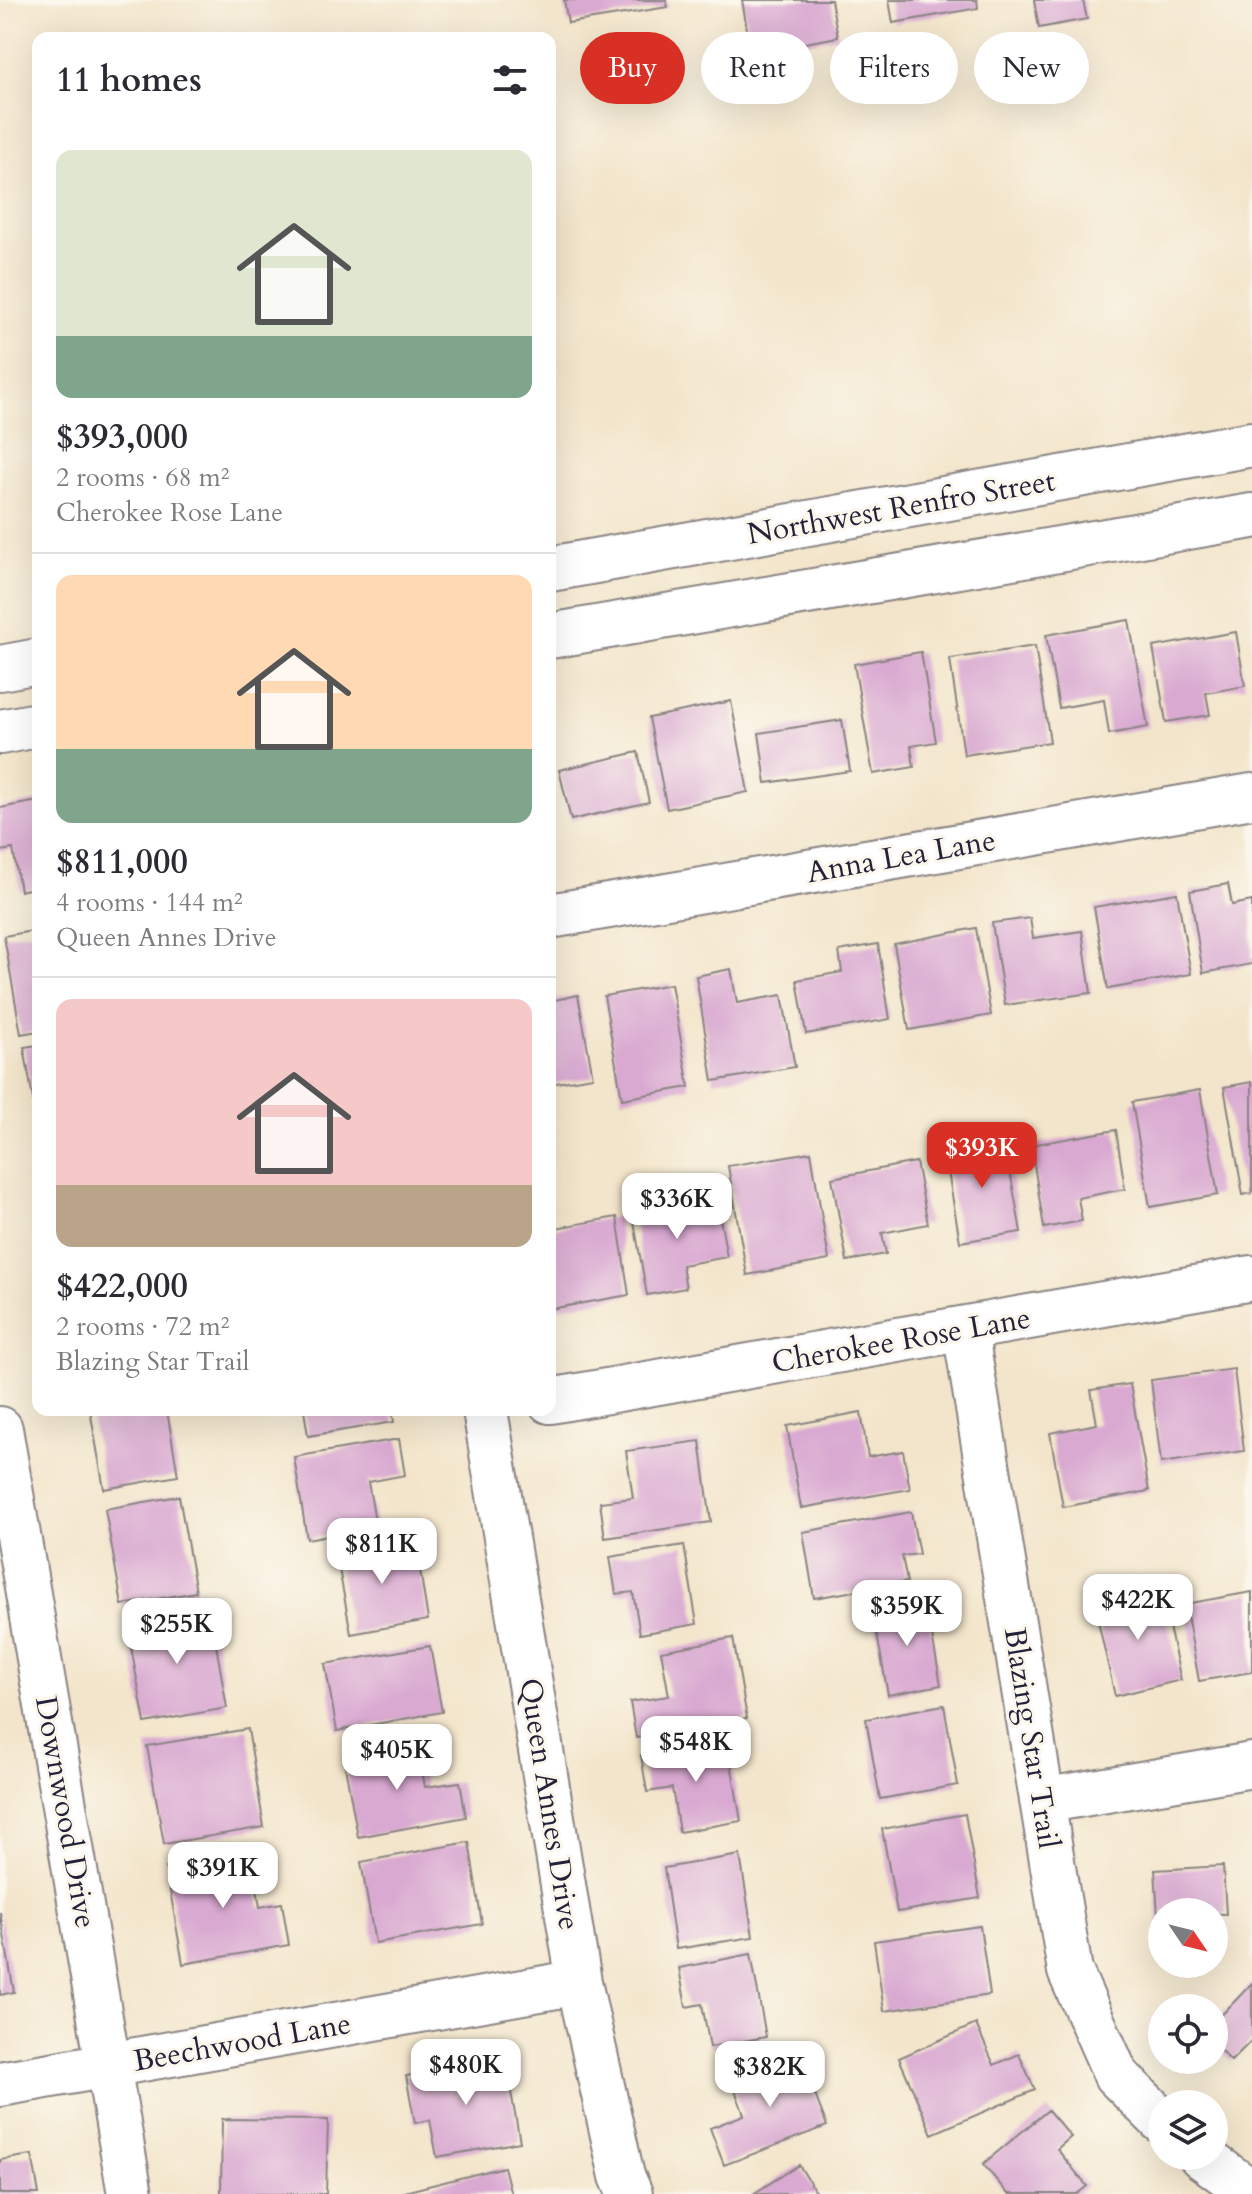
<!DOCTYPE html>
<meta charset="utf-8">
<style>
body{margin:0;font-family:Cardo,serif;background:#f2f2f3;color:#2b2b33;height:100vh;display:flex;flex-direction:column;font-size:30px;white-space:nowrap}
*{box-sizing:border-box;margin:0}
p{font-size:26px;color:#7c7c81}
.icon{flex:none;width:44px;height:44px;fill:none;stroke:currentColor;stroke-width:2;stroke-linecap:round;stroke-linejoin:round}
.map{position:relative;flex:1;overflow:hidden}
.details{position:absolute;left:32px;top:32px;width:524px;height:1384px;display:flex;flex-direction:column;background:#fff;border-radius:16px;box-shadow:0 8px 32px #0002}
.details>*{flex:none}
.hud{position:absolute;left:580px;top:32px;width:552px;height:72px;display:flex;gap:16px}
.needle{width:52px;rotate:125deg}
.tools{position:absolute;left:1148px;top:1898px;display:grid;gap:16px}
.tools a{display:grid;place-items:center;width:80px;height:80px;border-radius:50%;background:#fff;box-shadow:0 8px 32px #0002;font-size:40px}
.price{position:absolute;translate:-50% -68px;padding:0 18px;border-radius:16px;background:#fff;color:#222;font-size:26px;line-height:52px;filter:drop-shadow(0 2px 4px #0008)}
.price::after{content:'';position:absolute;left:50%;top:48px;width:24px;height:18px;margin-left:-12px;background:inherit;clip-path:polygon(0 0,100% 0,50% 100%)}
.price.active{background:#d93025;color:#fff}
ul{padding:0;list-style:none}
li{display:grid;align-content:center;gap:16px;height:424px;padding:0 24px}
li+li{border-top:2px solid #e1e1e2}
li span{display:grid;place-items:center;height:248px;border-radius:16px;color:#555}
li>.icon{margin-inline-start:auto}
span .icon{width:144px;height:144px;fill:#fffc;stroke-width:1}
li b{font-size:34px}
h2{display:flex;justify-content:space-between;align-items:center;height:96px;padding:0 24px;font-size:34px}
.pill{padding:0 28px;border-radius:36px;background:#fff;box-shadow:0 8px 32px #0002;font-size:28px;line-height:72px}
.pill.active{background:#d93025;color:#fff}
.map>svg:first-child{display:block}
</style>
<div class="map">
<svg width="1252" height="2194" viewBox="0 0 1252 2194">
<rect width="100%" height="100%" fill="#fbf7ec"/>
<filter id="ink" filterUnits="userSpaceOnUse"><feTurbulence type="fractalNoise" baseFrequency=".0125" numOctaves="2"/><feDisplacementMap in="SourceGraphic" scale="16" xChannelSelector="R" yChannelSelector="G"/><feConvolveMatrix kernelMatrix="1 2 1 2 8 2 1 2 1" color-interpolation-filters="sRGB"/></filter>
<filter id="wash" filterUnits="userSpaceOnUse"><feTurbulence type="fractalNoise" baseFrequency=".006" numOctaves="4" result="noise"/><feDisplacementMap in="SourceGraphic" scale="32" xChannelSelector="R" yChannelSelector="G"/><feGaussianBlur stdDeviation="1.8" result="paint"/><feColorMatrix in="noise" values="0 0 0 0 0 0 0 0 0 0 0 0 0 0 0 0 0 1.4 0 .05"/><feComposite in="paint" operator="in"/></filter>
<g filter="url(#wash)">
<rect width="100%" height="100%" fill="#f3e5cb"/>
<g id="blocks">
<path fill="#d9a9d1" d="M564 0H666L668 7 568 23Z
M742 0H831L838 37 751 53Z
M889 0H977L978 8 893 23Z
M1034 0H1083L1087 19 1039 28Z
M1129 620 1148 727 1109 734 1104 700 1059 708 1046 635Z
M1236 632 1245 686 1206 693 1210 715 1166 722 1153 647Z
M1035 646 1050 742 964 755 950 659Z
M921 652 936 742 911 746 914 767 873 774 854 664Z
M731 701 748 792 667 809 649 718Z
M842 720 850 771 766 783 759 733Z
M638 752 649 802 571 820 559 770Z
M38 801V887L20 891 13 849 0 851V808Z
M1228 884 1232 905 1252 901V964L1203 973 1190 891Z
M1177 893 1191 974 1108 989 1094 907Z
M1030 918 1033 938 1082 931 1091 993 1005 1005 992 923Z
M976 928 991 1015 909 1030 894 944Z
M38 930V1031L21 1034 4 936Z
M878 944 890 1019 806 1034 797 980 842 972 839 951Z
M731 969 737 1003 782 995 795 1067 713 1081 696 976Z
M671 984 689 1087 622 1099 604 996Z
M578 995 593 1077 550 1084V1001Z
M38 1045V1117H36L24 1047Z
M1252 1082V1193L1243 1195 1224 1087Z
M1200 1090 1218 1195 1150 1207 1132 1102Z
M1116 1130 1125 1189 1078 1198 1082 1221 1044 1228 1031 1145Z
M1004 1137 1021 1232 960 1242 944 1148Z
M811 1152 829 1260 747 1275 728 1166Z
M916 1162 928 1224 882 1233 886 1254 847 1261 832 1178Z
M716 1196 727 1257 682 1265 686 1288 647 1295 632 1211Z
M617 1217 629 1295 550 1309V1229Z
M1234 1369 1244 1451 1161 1463 1151 1380Z
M1130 1384 1149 1491 1063 1507 1050 1433 1097 1424 1091 1390Z
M90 1410H167L178 1476 104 1489Z
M304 1410H392L394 1422 308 1436Z
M861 1412 868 1457 903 1451 910 1489 801 1508 787 1426Z
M399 1439 405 1475 368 1482 376 1526 307 1539 294 1457Z
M700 1441 711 1522 605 1538 600 1502 633 1498 626 1451Z
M179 1496 196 1592 122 1605 105 1509Z
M911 1512 919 1554 902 1556 907 1582 814 1598 803 1532Z
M415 1538 428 1620 351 1634 336 1552Z
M684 1545 697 1624 640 1634 633 1592 616 1594 610 1557Z
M1160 1587 1181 1680 1115 1696 1094 1603Z
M1252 1592V1672L1199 1681 1185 1604Z
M926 1602 941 1685 888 1695 873 1612Z
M210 1610 227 1708 145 1723 127 1625Z
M733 1638 747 1718 636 1738 630 1702 669 1696 661 1651Z
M430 1646 442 1712 337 1731 325 1664Z
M944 1705 958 1785 880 1799 866 1719Z
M248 1729 264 1827 164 1844 147 1746Z
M727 1740 741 1821 679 1832 672 1788 647 1792 641 1755Z
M417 1742 425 1787 460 1782 466 1817 358 1837 343 1755Z
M965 1814 980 1898 897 1912 882 1829Z
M469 1842 482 1924 375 1943 361 1862Z
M251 1853 260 1907 282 1903 289 1945 183 1964 166 1868Z
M740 1855 753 1937 676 1949 664 1868Z
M1223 1866 1226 1914 1162 1912V1947H1160L1155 1870Z
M0 1912 14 1992 0 1995Z
M980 1926 990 1995 884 2011 874 1941Z
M751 1954 766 2037 710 2047 702 2004 686 2007 679 1968Z
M1252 1983V2040L1231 2061 1214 2044V2023Z
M976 2024 994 2065 1019 2054 1035 2090 932 2134 899 2058Z
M798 2050 827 2126 724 2165 710 2128 744 2115 730 2076Z
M505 2058 520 2142 437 2157 430 2120 415 2123 406 2076Z
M1048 2110 1071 2137 1057 2149 1087 2186 1077 2194H1008L983 2164Z
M222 2119 328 2120 326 2194H221Z
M32 2155 39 2194H0V2160Z
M799 2165 817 2194H753Z
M504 2167 511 2194H400V2193Z"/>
</g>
</g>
<g filter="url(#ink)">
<use href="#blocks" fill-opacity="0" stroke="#8a8483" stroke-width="2"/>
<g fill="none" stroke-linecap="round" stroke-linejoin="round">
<defs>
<path id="street" d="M550 916 1252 796
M965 1329 1070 1971 1116 2075 1162 2121
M550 1401 1252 1278
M485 1410 579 1982 622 2176 630 2194
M0 1429 130 2194
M1042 1801 1252 1765
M0 2084 579 1982
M1201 2156 1252 2193"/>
<path id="secondary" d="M550 569 1252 444
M550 636 1252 516
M0 668 38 661
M0 732 38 725"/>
</defs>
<use href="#street" stroke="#8a8483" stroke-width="48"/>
<use href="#secondary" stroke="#8a8483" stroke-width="48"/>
<use href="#street" stroke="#fff" stroke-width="44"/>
<use href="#secondary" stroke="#fff" stroke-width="44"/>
</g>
</g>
<g text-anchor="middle" stroke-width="6" stroke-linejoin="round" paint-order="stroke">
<g font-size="30" fill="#22223b" stroke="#fbf7ec">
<text transform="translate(901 507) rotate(-10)" y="10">Northwest Renfro Street</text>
<text transform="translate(901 856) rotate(-10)" y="10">Anna Lea Lane</text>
<text transform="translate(901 1340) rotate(-10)" y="10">Cherokee Rose Lane</text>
<text transform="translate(1032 1738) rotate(81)" y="10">Blazing Star Trail</text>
<text transform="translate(550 1804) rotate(81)" y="10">Queen Annes Drive</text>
<text transform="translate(66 1812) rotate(80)" y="10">Downwood Drive</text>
<text transform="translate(242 2042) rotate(-10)" y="10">Beechwood Lane</text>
</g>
</g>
</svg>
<div class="tools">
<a><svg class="needle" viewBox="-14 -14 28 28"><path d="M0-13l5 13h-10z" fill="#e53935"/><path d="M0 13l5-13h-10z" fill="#7c7c81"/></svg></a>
<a><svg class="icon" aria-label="locate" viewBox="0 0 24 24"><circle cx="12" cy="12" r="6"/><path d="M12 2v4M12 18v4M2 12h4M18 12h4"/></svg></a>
<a><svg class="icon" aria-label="layers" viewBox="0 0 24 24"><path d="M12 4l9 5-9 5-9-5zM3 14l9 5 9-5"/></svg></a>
</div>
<b class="price active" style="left:982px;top:1190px">$393K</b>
<b class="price" style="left:677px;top:1241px">$336K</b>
<b class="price" style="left:382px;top:1586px">$811K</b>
<b class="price" style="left:1138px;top:1642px">$422K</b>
<b class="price" style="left:907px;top:1648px">$359K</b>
<b class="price" style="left:177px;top:1666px">$255K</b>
<b class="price" style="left:696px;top:1784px">$548K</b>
<b class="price" style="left:397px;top:1792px">$405K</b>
<b class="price" style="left:223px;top:1910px">$391K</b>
<b class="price" style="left:466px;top:2107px">$480K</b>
<b class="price" style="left:770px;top:2109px">$382K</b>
<div class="hud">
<a class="pill active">Buy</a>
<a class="pill">Rent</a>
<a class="pill">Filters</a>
<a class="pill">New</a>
</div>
<section class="details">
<h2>11 homes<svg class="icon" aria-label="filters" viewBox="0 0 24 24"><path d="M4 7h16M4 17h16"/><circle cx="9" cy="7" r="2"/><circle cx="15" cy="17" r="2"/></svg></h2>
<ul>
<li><span style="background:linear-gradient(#dfe7d0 75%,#7fa58c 0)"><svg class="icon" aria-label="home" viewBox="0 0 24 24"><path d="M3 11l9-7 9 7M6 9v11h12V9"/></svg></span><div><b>$393,000</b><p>2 rooms · 68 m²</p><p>Cherokee Rose Lane</p></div></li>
<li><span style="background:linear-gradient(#ffd9b3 70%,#7fa58c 0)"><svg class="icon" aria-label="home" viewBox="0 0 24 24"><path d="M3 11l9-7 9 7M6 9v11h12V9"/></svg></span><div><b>$811,000</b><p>4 rooms · 144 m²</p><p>Queen Annes Drive</p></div></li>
<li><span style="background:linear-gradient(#f6c9c9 75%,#b9a48a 0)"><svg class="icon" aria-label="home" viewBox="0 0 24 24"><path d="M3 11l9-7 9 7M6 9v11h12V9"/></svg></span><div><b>$422,000</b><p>2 rooms · 72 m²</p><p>Blazing Star Trail</p></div></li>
</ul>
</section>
</div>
